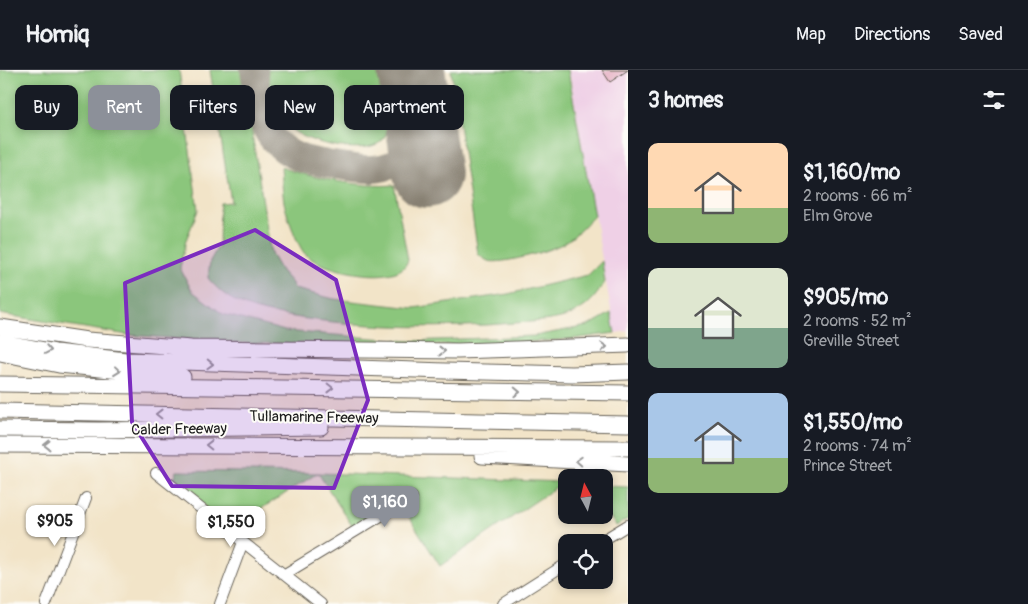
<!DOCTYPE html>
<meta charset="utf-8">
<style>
body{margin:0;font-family:Pangolin,sans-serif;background:#242831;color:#f1f3f6;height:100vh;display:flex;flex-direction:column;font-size:19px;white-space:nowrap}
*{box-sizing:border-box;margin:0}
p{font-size:16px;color:#9ea1a6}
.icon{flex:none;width:28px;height:28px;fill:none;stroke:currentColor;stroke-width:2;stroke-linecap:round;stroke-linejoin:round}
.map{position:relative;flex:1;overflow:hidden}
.details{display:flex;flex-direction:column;background:#171b24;width:400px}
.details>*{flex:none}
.banner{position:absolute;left:15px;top:15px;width:475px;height:45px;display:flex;gap:10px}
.needle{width:32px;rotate:353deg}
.tools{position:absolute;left:558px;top:399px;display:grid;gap:10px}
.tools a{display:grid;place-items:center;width:55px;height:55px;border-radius:10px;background:#171b24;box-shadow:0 2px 8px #0003;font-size:25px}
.price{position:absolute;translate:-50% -42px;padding:0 11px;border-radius:10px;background:#fff;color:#222;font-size:16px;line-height:32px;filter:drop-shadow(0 1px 2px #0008)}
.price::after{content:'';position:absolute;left:50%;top:30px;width:15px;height:11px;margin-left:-8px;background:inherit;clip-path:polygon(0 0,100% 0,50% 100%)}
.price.selected{background:#8c9099;color:#fff}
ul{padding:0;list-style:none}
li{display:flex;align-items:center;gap:15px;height:125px;padding:0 20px}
li span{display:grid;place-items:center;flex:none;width:140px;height:100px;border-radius:10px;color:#555}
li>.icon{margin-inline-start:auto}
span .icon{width:60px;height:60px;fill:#fffc;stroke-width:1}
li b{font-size:21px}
h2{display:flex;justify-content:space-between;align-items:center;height:60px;padding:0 20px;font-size:21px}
.chip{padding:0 18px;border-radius:10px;background:#171b24;box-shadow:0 2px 8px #0003;font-size:18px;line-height:45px}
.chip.selected{background:#8c9099;color:#fff}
header{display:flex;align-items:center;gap:30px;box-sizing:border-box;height:70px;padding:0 25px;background:#171b24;border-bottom:1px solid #363941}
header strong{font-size:24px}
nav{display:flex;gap:28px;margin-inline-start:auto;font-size:18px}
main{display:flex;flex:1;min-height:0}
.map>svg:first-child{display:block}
</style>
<header>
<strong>Homiq</strong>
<nav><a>Map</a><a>Directions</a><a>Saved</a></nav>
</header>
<main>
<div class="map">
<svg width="628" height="534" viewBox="0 0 628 534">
<rect width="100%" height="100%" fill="#fdfcf7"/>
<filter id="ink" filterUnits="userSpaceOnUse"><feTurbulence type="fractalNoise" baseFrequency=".02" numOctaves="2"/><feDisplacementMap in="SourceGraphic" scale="10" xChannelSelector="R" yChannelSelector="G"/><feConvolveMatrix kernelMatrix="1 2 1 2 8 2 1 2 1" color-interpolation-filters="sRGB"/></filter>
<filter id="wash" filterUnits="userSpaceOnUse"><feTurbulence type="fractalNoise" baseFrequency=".0096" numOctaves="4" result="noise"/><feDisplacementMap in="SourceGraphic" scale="20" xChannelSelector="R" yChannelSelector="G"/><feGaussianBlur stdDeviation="1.12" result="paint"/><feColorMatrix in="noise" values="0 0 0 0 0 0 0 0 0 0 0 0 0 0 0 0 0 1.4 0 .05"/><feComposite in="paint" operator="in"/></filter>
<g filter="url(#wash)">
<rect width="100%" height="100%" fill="#f2e4c8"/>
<path fill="#efd0e6" d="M569 0H628V261L615 263Z"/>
<path fill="#8bc67b" stroke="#54714c" d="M0 0H179L198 140 186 170 180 198 192 221 223 244 285 261 411 271 534 266 588 256 611 243 615 263 573 269 485 275 235 273 128 265 0 244Z
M210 0H242L271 184 281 201 291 212 295 219 334 229 414 238 508 224 588 205 602 191 605 212C595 228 588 237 570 245 556 251 530 252 514 253 445 259 376 258 307 249 283 245 258 243 237 232 226 227 216 218 208 208L210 191 219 175 220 133 231 132Z
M266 0H378L387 59C386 65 384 71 377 74 358 84 304 73 289 57 279 46 269 15 266 0Z
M451 0H568L594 146C584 156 575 167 562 174 549 181 502 195 488 191 484 189 481 187 478 184Z
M281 97C310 108 363 118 394 115L408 190C407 192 406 195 404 197 388 214 321 200 306 185 298 178 286 143 284 132 282 120 282 108 281 97Z
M177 401 318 403 564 412 440 496 404 439 354 459 318 403 232 457 172 412Z
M604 416 628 417V449L616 456 604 438Z"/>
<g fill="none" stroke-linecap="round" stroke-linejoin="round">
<path stroke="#878072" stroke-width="28" d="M254 0C258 22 258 52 273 69 280 77 288 83 298 87 310 92 360 100 373 99 386 98 403 93 411 82 422 66 417 46 415 27"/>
<path stroke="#878072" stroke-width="68" d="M411 0 427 104"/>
</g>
<g id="blocks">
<path fill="#e6b2c5" d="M602 0H628L610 12Z"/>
</g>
</g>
<g filter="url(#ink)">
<use href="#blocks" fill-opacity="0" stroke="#676258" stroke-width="1"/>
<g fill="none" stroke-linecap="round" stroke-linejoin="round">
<defs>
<path id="minor" d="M156 403 321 534
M600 472 628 455
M285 504 412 427
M46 534 86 428
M220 534 243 472
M503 534 566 494"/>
<path id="highway" d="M0 257 87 270 191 278 458 281 628 275
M0 272 55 282 126 290 445 301 572 304 628 302
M0 283 59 295 183 307
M0 314 628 323
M0 341 628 354
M0 359 99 360 321 357
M0 375 628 378
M482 386 628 394"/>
</defs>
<use href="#minor" stroke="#676258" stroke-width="12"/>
<use href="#highway" stroke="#676258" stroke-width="17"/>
<use href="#minor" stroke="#fff" stroke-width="10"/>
<use href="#highway" stroke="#fff" stroke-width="15"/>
</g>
<defs><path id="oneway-chevron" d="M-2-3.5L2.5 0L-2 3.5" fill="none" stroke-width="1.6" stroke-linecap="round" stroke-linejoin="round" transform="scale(1.25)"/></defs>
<g stroke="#999">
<use href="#oneway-chevron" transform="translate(604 277) rotate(-3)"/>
<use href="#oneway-chevron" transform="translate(48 280) rotate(10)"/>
<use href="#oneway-chevron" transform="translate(442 281)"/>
<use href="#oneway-chevron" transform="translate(210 294) rotate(2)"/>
<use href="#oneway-chevron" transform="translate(117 301) rotate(6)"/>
<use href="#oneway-chevron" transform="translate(330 318) rotate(1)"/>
<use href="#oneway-chevron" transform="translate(517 322) rotate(2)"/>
<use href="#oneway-chevron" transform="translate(159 344) rotate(-179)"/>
<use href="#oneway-chevron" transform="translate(47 375) rotate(180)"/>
<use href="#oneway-chevron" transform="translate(209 375) rotate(-179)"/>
<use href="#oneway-chevron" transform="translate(579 391) rotate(-177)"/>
</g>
</g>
<path fill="#7b2cbf" fill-opacity="0.2" stroke="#7b2cbf" stroke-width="4" stroke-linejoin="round" d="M255 160 336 210 368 330 334 418 172 416 132 352 125 213Z"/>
<g text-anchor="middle" stroke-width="4" stroke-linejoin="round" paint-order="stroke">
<g font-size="15" fill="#1c1c1c" stroke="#fdfcf7">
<text transform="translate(314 347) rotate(1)" y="5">Tullamarine Freeway</text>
<text transform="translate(179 359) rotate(-1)" y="5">Calder Freeway</text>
</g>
</g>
</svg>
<div class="tools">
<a><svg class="needle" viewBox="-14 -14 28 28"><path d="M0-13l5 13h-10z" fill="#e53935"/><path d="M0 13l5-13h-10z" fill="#9ea1a6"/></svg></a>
<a><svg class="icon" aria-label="locate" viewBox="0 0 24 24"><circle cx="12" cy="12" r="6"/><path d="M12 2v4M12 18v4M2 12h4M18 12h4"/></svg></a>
</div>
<b class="price selected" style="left:385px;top:458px">$1,160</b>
<b class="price" style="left:55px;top:477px">$905</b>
<b class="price" style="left:231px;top:478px">$1,550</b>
<div class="banner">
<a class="chip">Buy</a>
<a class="chip selected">Rent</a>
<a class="chip">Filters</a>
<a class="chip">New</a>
<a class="chip">Apartment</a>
</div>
</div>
<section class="details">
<h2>3 homes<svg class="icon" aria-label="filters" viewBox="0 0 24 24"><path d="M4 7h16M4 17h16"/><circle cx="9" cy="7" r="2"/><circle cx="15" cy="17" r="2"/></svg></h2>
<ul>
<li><span style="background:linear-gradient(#ffd9b3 65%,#8fb573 0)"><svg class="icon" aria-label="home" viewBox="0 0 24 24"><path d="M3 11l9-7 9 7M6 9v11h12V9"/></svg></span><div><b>$1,160/mo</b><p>2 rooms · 66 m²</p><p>Elm Grove</p></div></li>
<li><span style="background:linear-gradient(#dfe7d0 60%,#7fa58c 0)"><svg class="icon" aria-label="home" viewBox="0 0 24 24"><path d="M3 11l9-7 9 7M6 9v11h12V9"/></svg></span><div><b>$905/mo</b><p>2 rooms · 52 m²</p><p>Greville Street</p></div></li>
<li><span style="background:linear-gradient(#a9c7e8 65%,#8fb573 0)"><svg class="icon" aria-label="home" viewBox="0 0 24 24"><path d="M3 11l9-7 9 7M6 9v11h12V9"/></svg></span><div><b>$1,550/mo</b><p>2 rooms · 74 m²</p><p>Prince Street</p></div></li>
</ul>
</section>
</main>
